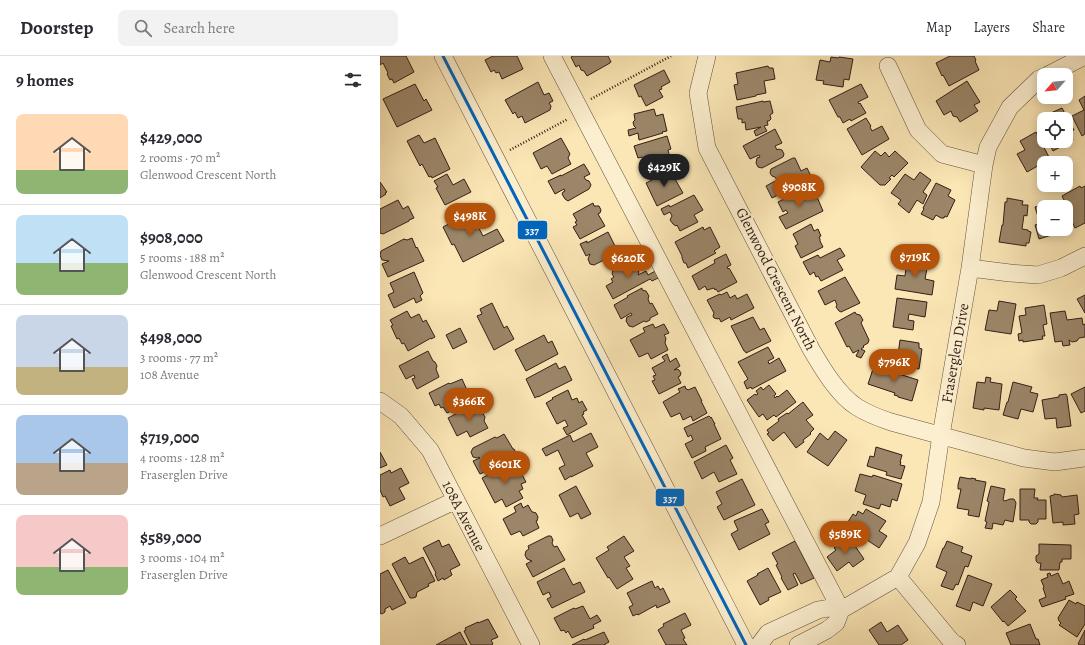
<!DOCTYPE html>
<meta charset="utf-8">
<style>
body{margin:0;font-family:Alegreya,serif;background:#f2f2f3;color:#2b2b33;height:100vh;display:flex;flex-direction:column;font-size:15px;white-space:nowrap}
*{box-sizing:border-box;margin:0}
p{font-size:13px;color:#7c7c81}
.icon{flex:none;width:22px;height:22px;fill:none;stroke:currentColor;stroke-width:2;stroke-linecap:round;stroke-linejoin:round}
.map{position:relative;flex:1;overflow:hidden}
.side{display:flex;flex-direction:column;background:#fff;width:380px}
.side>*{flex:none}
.needle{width:26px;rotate:243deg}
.buttons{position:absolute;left:657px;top:12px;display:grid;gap:8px}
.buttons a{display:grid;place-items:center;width:36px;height:36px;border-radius:8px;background:#fff;box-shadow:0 2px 10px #0003;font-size:20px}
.price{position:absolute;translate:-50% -34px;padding:0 9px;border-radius:14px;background:#b45309;color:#fff;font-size:13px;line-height:26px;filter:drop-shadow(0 1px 2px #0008)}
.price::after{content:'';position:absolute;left:50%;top:24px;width:12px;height:9px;margin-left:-6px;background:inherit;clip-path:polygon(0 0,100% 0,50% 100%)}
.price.active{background:#222;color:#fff}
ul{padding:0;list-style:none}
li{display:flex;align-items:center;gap:12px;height:100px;padding:0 16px}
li+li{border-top:1px solid #e1e1e2}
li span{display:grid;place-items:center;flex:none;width:112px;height:80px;border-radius:8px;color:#555}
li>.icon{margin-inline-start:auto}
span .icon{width:48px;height:48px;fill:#fffc;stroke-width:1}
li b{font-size:17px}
h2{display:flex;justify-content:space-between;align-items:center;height:48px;padding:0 16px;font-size:17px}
header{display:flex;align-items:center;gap:24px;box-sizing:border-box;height:56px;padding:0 20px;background:#fff;border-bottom:1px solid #e1e1e2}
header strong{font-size:19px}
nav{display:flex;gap:22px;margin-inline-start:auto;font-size:14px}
.search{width:280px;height:36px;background:#f2f2f3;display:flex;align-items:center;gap:10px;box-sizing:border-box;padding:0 14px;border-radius:8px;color:#7c7c81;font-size:15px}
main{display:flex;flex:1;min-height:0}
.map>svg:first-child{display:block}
</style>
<header>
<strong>Doorstep</strong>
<div class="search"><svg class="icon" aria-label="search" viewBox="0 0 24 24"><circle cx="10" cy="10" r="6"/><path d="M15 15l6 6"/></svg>Search here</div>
<nav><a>Map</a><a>Layers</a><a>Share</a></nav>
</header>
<main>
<section class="side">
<h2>9 homes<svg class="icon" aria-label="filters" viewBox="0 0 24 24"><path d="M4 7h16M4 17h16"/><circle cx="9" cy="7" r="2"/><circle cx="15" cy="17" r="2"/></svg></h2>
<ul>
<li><span style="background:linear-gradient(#ffd9b3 70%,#8fb573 0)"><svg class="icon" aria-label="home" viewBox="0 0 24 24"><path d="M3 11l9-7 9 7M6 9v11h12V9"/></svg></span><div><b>$429,000</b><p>2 rooms · 70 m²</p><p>Glenwood Crescent North</p></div></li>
<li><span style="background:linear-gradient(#bfe0f5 60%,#8fb573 0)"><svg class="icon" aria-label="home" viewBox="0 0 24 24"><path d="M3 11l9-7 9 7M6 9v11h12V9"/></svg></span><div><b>$908,000</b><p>5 rooms · 188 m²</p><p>Glenwood Crescent North</p></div></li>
<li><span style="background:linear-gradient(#c9d6e8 65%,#c2b280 0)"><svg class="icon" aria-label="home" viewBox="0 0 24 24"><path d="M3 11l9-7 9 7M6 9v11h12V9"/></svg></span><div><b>$498,000</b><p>3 rooms · 77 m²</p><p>108 Avenue</p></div></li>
<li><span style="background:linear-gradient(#a9c7e8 60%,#b9a48a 0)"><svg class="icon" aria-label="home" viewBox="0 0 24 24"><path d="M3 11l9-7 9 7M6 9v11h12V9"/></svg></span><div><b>$719,000</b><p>4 rooms · 128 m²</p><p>Fraserglen Drive</p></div></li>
<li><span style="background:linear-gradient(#f6c9c9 65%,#8fb573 0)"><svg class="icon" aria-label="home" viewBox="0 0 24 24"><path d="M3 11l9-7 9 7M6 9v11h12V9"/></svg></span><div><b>$589,000</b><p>3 rooms · 104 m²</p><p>Fraserglen Drive</p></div></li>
</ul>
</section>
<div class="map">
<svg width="705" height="589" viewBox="0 0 705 589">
<rect width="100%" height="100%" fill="#fbe6b5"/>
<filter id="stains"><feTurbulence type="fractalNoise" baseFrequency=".005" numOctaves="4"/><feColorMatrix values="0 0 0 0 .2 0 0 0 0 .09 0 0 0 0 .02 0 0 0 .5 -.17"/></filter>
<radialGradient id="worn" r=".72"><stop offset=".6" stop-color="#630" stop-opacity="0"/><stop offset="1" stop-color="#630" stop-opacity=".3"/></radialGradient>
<path fill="#9b8669" stroke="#321e16" d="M0 0H26L34 16 14 27 12 23 10 24 7 18 8 17 3 7 0 9Z
M113 0H137L143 13 122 23 119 16 116 17 114 14 111 16 105 4Z
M193 0H228L231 6H230V7L207 20 204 15 201 14 199 9 196 11 191 1Z
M570 0H594L596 4 595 5 599 14 569 30 563 19 562 20 556 7Z
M451 1 458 2 459 1 473 3 469 24 464 23 463 31 443 28 444 25 436 24 440 4 450 6Z
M388 10 389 12H393L395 23 384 25 386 37 376 39V40L357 44 354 29 358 28 356 17Z
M284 14 290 26 281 31 282 33 279 34 283 41 266 50 261 40 259 41 254 29Z
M587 25 600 46 594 49 598 55 580 66 577 61 573 60 571 55 564 59 556 45Z
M158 26 164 39 169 37 173 45 169 47 171 50 170 54 145 67 142 60 138 62 135 56 133 58 125 44Z
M35 28 44 45 46 43 52 54 17 71 3 43Z
M481 28 488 41 478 46 479 48 480 47 486 57 471 65 470 63 463 67 460 61H458L449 44Z
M705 40V78L702 80 692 60 704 54 699 44Z
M383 45V46L390 45 393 57 390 59 391 63 389 65H387L388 69 384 70 387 75 376 80 374 75 381 71 366 74 365 66 362 67V63H358L356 51Z
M682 52 694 74 689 76 693 84 673 95 668 85H686V63H666L664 60Z
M274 53 276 60 283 58 287 75 282 76 283 77 259 84 258 77 249 80 248 74 256 72 254 70 253 66 255 64 254 58Z
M486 62 491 70 490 71 492 75 502 70 509 83 482 99 467 73Z
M395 73 402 87 395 90 397 94 398 93 402 94 404 98 403 101 382 112 378 111 376 107 377 102 380 101 379 99 370 103 363 90Z
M656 76 670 103 647 116 637 98 645 94 640 85Z
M39 79 44 87 55 82 70 113 52 122 51 120 49 121 42 108 40 110 27 85Z
M287 80 291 93 288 94 291 106 266 114 262 101 258 102 254 90Z
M181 82 190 98 188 102 191 108 172 118 167 110 161 113 153 97Z
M495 95 501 100 505 96 509 101 515 95 528 107 514 121 512 119 509 122 511 123 505 129H500L481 111Z
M413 102H415L421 115 427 112 432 122 392 142 386 130 397 124 395 121 392 120 390 117 391 113Z
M204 108 210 118 204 121 206 124 209 125 211 129 209 133 188 145 185 143 182 138 183 136 185 135 184 133 175 138 168 125 181 119V120Z
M286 114 291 123 293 122 294 124 295 123 303 137 277 150 266 127 272 124 271 122Z
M540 116 551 124 543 136 547 139 543 148 537 144 529 157 518 148 521 144 511 137 525 118 534 124Z
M67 118 73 129 84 123 91 136 65 149 56 132 58 131 54 125Z
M0 126 7 136 5 137 6 138 0 142Z
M556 127 571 134 568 140 575 144 567 161 565 160 564 162H561L556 159 553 164 541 158 544 153 543 152Z
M700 130 701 132 705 130V167L695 172 689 159 691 158 682 140Z
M424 133V134L426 133 429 134 434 143 437 141 443 155 406 173 399 161 408 157 406 154 403 156 398 146Z
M314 139 323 154 314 159 318 166 300 175 297 169 296 170 293 168 290 164 292 160 290 156 284 159 281 153 289 149 290 151Z
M627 142 643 145 642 149H648L647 160 644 159 642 173 648 174V175L651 176 649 187H646V190L619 186 622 169H623L625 146H627Z
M18 144 23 153 28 150 34 162 29 164V165L3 178 0 177V153Z
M674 146 676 151H664V173H677L678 177 659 183 655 169 660 167 655 151Z
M213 147 214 150H219L221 154 220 157 218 158 225 170 200 183 193 171 197 169 195 166 197 165 193 158Z
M90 155 103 180 117 173 124 185 83 206 74 188 72 189 63 171 80 162 79 161Z
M431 168 434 175 438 173 441 180 439 181 440 183V185L443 191 421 202 415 190 418 188 413 178Z
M323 171 324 174 330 171 340 191 334 195 336 197 308 212 306 207H304L302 202V200L295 186Z
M228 176 238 196 233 198 234 200 233 203 229 205 226 203 214 209 210 208 208 203 210 198 206 200 200 188 207 185V187Z
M32 182 36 192 37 191 44 205 8 221 2 208 9 205 2 204 0 199 1 195 24 183 27 184Z
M460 192 465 200 457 204 463 214 441 225 438 220 436 221 434 216 430 219 423 206 438 199 440 202Z
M346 198 351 209 347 211 348 213 349 212 357 226 338 236 336 233 335 234 334 232 327 234 325 230 319 234 312 220 335 207 334 204Z
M535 200 543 202 542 206 548 207 545 223 554 225 552 239 515 233 517 219 525 220 527 204 535 205Z
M241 205 243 208 249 205 253 213H257L259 216 258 219 266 215 268 219 277 214 280 221 272 225 270 223 233 243 226 230 233 226 231 223 234 221 232 218 233 214 235 212 233 209Z
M34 216 43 237 40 240 42 244 36 247 34 242 14 252 8 239 14 236 10 227Z
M465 221 480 247 461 256 459 255 456 251 457 249 455 244 445 249 438 235Z
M262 232V234L266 235 269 240 268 243 270 248 272 247 278 258 270 262V264L266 266 264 265 253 271 249 270 246 265 247 261 252 259 251 257 241 263 234 249 248 241 247 240Z
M347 236 350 242 355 239 357 243 367 238 374 252 351 264 350 261 341 266 339 262 338 263 334 262 333 260 334 257 327 244 340 238 341 239Z
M705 239V257L697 243Z
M517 242 547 246 545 261 529 258 528 264 534 265 533 274 513 271Z
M619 245 636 248 631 278 605 274 609 254 617 255Z
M112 247 124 272 127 270 134 283 114 294 97 260 102 258 100 253Z
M664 249 667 268 663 269 665 280H662L663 283 643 286V284L639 285 638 278 642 277 639 260 646 259 645 252Z
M27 255 31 262 39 258 43 266 46 264 55 281 51 283V282L28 295 24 287 22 288 19 282 17 283 11 270 13 269 10 264Z
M685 255 687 264 702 262 703 269 705 268V281L699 282 697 285 692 286 689 284 690 289 683 290 682 285 675 286 670 257Z
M475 256 476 258 480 259 483 264 481 267 489 284 488 287 483 290 484 291 481 293 485 295 481 302 476 300 479 294 473 297 469 290 467 291 455 267Z
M373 261 380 274 384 272 391 285 366 297 365 295H364L351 270Z
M273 268 275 272 284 268 289 277 284 279 286 282 285 287 288 294 271 303 268 297 259 301 250 284 265 276 263 272Z
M80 272 87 286 73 293 66 279Z
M164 279 168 287 172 285 178 298 146 315 135 294Z
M520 284 539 287V292L542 293 539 313 508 308 510 298 518 299Z
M388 291 394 302 388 305 389 308 399 302 406 315 372 333 371 331 367 333 364 326 368 323 358 306Z
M48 295 53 305 55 306 57 310 56 313 59 321 37 333 32 323 35 322 34 319 26 323 19 310Z
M287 298 290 306 296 302 300 310 294 314 297 313 299 314 301 317 300 320 298 321 301 327 279 338 272 325 275 324 273 320 276 319 272 312 285 305 282 301Z
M176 307 179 313 185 310 192 324 158 341V340L155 342 146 323Z
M494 310 538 324 532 345 518 341V340L514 339 515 337 488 328Z
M606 321 611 322 610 326 622 328 619 354 604 352V354L593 352 597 326 605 327Z
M82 323 87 334 84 335 89 346 67 357 63 351 61 352 59 348 55 350 49 337 69 327 70 328Z
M633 326 652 331 650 336 658 338 653 356 641 353 638 363 623 359 627 346H628Z
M389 329 396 338 394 340 395 342 397 340 398 341 407 334 416 346 396 361 394 359 387 364 383 358 379 361 367 344 375 338 376 339 378 338 376 335 381 331 383 334Z
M305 330 306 333H307L308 334 315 331 322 345H321L327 357 313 365 311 360 303 364 300 357 291 361 283 346 300 336 298 333Z
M705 331V355L701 357 691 338Z
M188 334 192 344 197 342 199 347 202 345 207 354 203 356 204 358 202 359 207 368 187 379 183 372 188 370 185 364 177 368 166 347 173 343 172 342Z
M686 338 687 340 691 370 677 372 676 362 665 363 662 344 679 341V339Z
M423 346 433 359 426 364 434 373 430 377 431 378 423 384 424 386 416 392 404 376 393 385 387 378 389 377 387 374 399 365 398 363 407 357 408 358Z
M95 348 98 356H102L105 361 104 365 108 372 90 381 87 375 77 380 68 362Z
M329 360 331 362V361L335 368H334L341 383 325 391 326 395 312 402 305 388 313 384 311 379 308 381 304 372Z
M455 375 467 384 448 410 427 396 440 377 448 384Z
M211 377 218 391 206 397 213 410 191 421V420L185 424 179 412 185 409 178 394 166 400 162 393 190 379 193 386Z
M124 378 133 393H134L137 399 136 401 100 418 93 405 100 402 99 401 97 402 93 401 91 396 93 392 115 381 117 382Z
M346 389 353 402 350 404 357 418 339 426 334 416 322 423 314 406Z
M496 391 522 399 520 406H521L520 409 525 410 521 423 506 419 507 416 487 410 490 400 494 401Z
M0 396 7 409 0 412Z
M132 407 136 415 139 413 146 426 141 428 143 433 139 435 143 442 126 451 122 443 115 447 102 422Z
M21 412 29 427 19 432 25 443 10 450 5 440 3 441 0 434V419L10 414 11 417Z
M480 418 492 421 493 419 522 428 517 445 512 443 510 451 501 448 499 453 483 448 486 439 475 435Z
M580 421 591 423V422L596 423 595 424 606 426 599 461 588 459 589 454 577 452 581 433H578V429Z
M362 423 375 449 344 464 337 451 342 448 336 436Z
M196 430 211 458 201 463 198 457 190 461 179 439Z
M611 430 625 433 623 444 625 445 630 443H634L636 447 633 466 625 464 623 469 613 467 612 473 605 472 607 466 605 465 609 446 607 445Z
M640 433H655L654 442H658L657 444H666V463H658V466L656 468H651L649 466V464H640Z
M674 438 681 439 682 441 697 439 699 458 694 459 695 468 683 469V466L673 467 670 440 674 439Z
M141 447 143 452 148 449 152 456H153L156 457 158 461 157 465H156L159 472 143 480 140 475 131 479 123 463 136 456 134 451Z
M382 453 389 466 385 468 390 478 359 494 351 478 358 474 354 465Z
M486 453 506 465 499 475 507 480 499 492 472 474 474 470 468 466 473 458 476 460 478 455 483 458Z
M168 480H171L173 484 172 487 174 491 177 490 185 504 153 521 146 508 152 505 147 503 145 499 146 495 149 493 148 490Z
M244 480 254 495 244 501 250 510 246 512 253 523 237 533 229 521 228 522 216 502 229 494 227 491Z
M59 484 62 491 69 488 80 509 70 514 72 519 64 524 63 522 58 525 55 518 56 517 43 492Z
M471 484 484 503 473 511 469 506 457 515 447 501 456 494 454 492 464 485 465 487Z
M415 485 434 522 421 528 415 517 413 518 418 529 408 534 401 522 402 521 396 509 398 508 392 497Z
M567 485 583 491 581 496 592 500 588 511 585 510 578 529 576 528 573 534 561 530 567 516 556 511 563 492H564Z
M659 488 691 489V503H682V506H680L679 514H660L661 507H658L656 505V500L659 498Z
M25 501 29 508 43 501 55 525 48 528 49 530 37 536 36 541 33 542H30L12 508Z
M184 512 193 529 200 526 205 536 172 552 167 543 171 541 169 536 163 539 157 526Z
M388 512 401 536 388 542 389 544 380 549 367 525 378 519 377 518Z
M8 514 26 547 12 554 10 550 5 553V556L2 558 0 557V518Z
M670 517 671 520 678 517 683 528 689 525 694 538 685 541 686 543 662 551 659 544 666 541 663 532 664 531 661 524 668 521 667 518Z
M588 519 612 528 603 550 593 546 590 555 576 550Z
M272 525 275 532 278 530 280 534 283 532 290 546 277 552 276 549 258 559 257 558 253 560 249 551 253 549 247 537Z
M630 534 637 541 635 543 646 555 628 570 624 565 623 566 611 551Z
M689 544 696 548 697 546 705 550V568L697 581 679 569 681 567 679 565 678 562Z
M203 550 210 563 217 559 221 565 213 569 214 572 192 582 188 575 186 577 184 574 181 575 174 562 194 552 195 553Z
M305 557 311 569 301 574 305 582 303 583 307 589H286L278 574 284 570 283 568Z
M108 563 118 581 111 584 113 588 111 589H91L84 575 86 574 85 572 98 566V567Z
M501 566 507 576 518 569 528 584 521 589H499L489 574Z
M650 568 656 583H658L660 589H631L626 577Z
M705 574V589H700L698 588Z
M80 576 87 589H56Z
M224 576 229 586 225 588V589H192L204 583 205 584Z"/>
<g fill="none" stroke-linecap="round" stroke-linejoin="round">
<defs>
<path id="minor" d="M63 0 366 589
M172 0 461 554
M327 0 318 37 327 92 431 293C442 312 458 339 477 351 488 358 499 362 511 366L644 402 675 406 705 402
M508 10 538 74 562 98 604 109
M668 19 705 0
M590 212 630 217 658 219 681 212 705 200
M0 345 21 360 50 394 151 589
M0 480 76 444
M518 521 572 586 577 589
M379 589 388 577 438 554 449 552 461 554
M418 589 447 574 456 567 461 554 518 521 537 487 551 446 561 379 590 212 604 109 608 91 630 51 659 23 664 21"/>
</defs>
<use href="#minor" stroke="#64503e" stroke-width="18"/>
<path stroke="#321e16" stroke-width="2.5" stroke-dasharray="1 2" stroke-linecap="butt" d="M211 43 291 0
M130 94 188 63"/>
<use href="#minor" stroke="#fcefcf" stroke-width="17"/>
<defs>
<path id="bus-1" d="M63 0 366 589"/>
</defs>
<use href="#bus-1" stroke="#fcefcf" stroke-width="6"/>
<use href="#bus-1" stroke="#0065bd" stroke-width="3"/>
</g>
<g text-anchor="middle" stroke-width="4" stroke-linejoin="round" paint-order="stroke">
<g font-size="15" fill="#321e16" stroke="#fcefcf">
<text transform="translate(396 223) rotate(63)" y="5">Glenwood Crescent North</text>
<text transform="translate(575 297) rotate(-80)" y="5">Fraserglen Drive</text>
<text transform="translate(84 460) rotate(63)" y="5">108A Avenue</text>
</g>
</g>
<g stroke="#fcefcf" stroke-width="1.5">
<rect x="137" y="164" width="31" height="20" rx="4" fill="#0065bd"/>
<rect x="275" y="432" width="30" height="19" rx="4" fill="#0065bd"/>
</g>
<g font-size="11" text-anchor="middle" font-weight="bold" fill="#fff">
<text x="152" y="178">337</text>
<text x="290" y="446">337</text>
</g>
<rect width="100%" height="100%" filter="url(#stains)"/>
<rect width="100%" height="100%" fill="url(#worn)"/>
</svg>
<div class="buttons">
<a><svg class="needle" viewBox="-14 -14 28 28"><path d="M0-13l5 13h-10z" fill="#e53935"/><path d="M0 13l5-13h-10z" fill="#7c7c81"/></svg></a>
<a><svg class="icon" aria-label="locate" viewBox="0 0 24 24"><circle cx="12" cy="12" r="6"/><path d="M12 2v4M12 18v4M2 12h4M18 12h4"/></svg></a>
<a>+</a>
<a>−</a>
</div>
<b class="price active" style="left:284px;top:132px">$429K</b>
<b class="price" style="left:419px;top:152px">$908K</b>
<b class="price" style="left:90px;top:181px">$498K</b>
<b class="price" style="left:535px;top:222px">$719K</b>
<b class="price" style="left:248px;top:223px">$620K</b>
<b class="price" style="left:514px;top:327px">$796K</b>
<b class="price" style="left:89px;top:366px">$366K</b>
<b class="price" style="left:125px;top:429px">$601K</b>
<b class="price" style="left:465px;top:499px">$589K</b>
</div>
</main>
